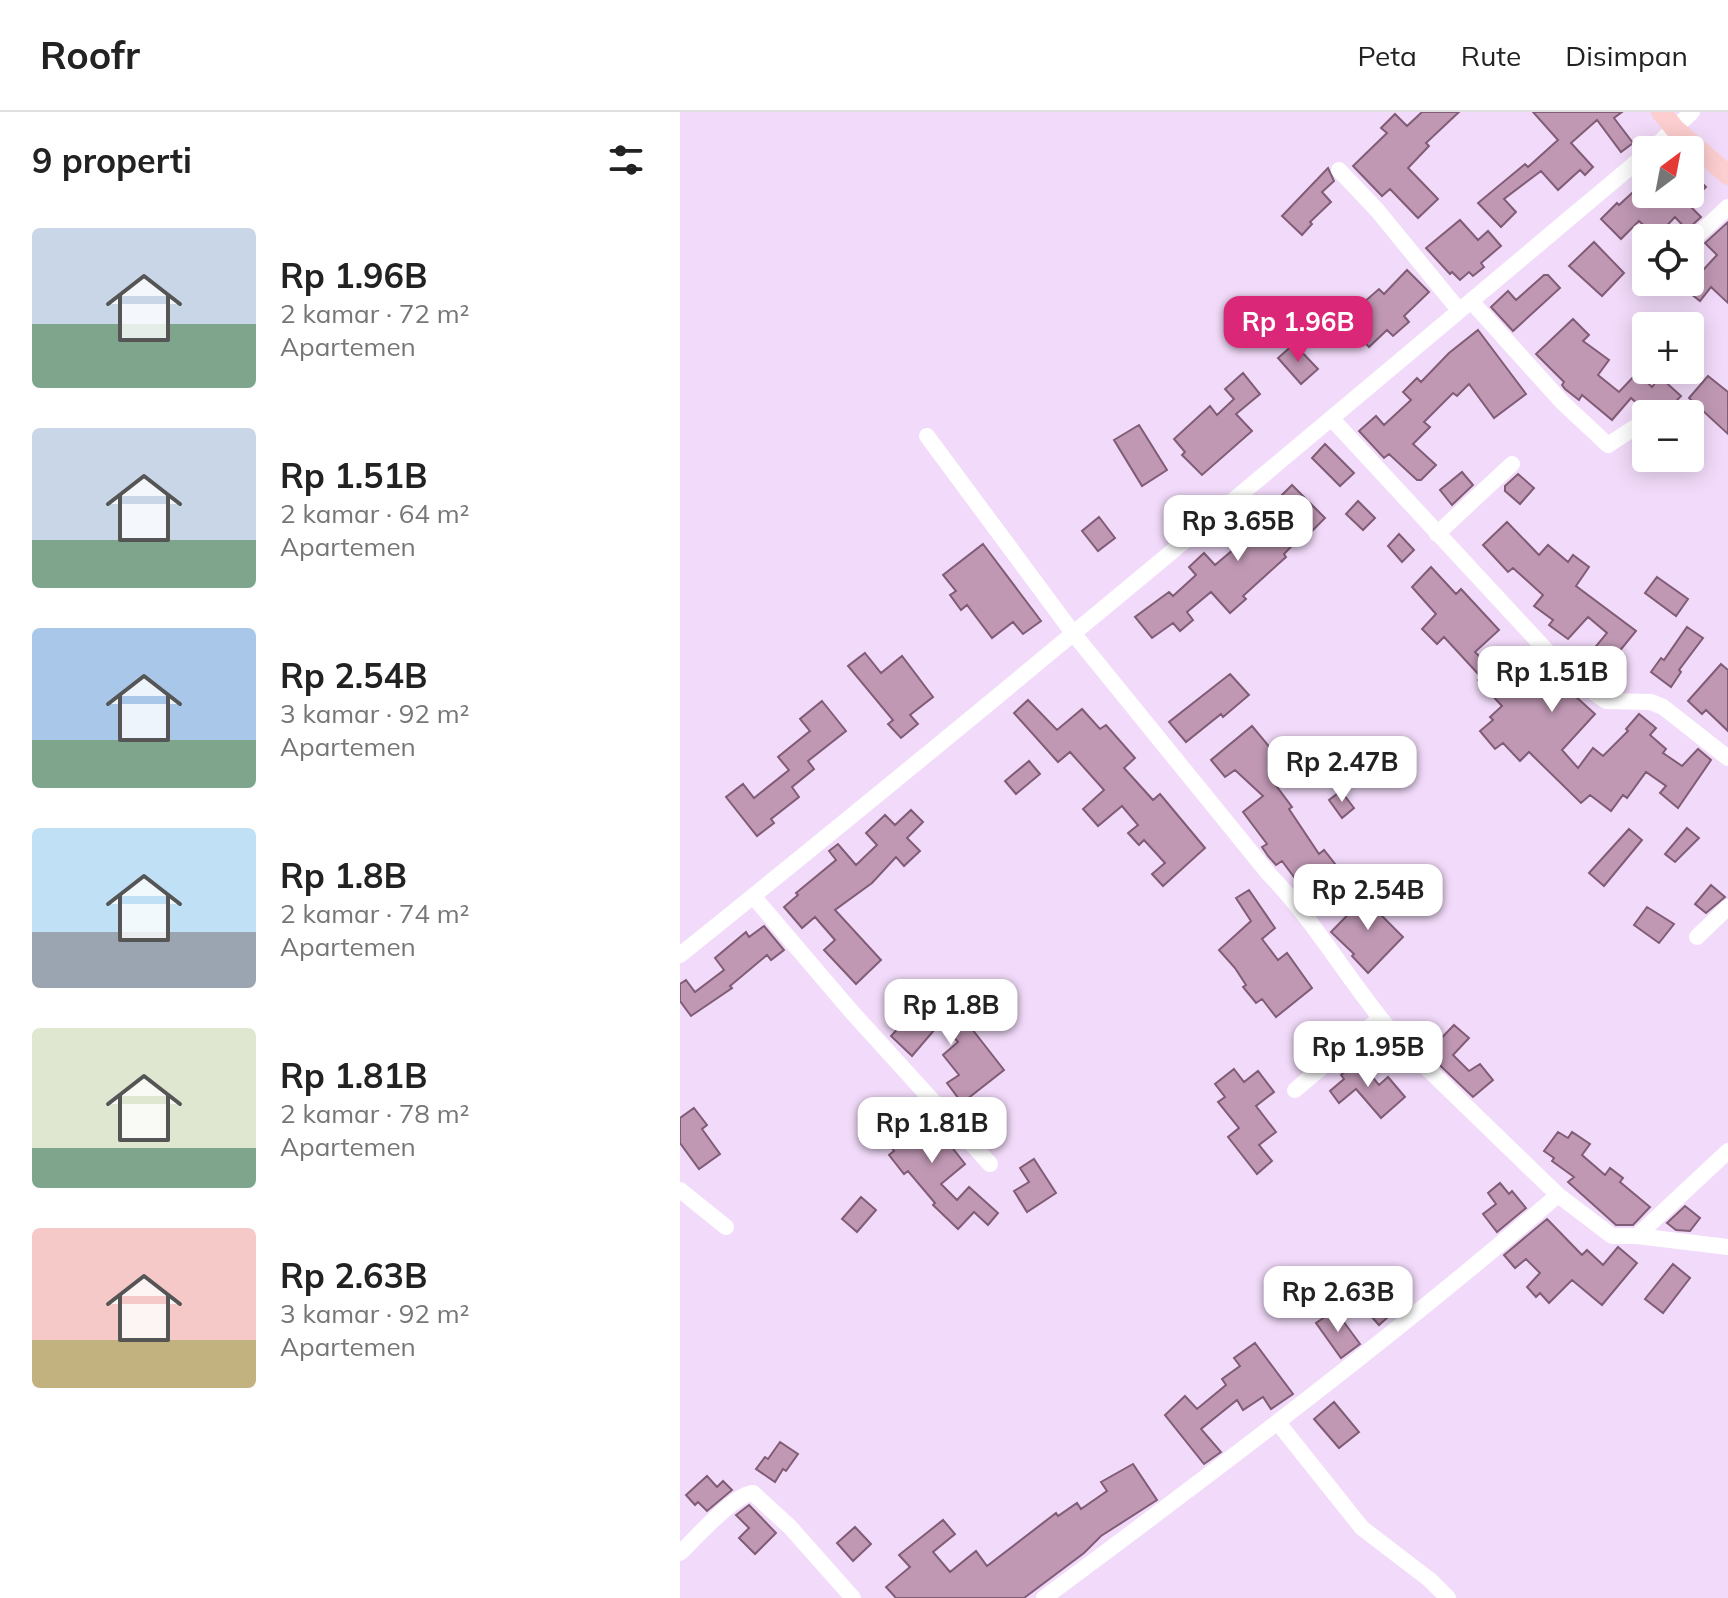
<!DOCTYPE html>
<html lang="id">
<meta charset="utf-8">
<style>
body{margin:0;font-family:Mulish,sans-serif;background:#f6f6f6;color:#222;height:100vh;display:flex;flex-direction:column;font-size:30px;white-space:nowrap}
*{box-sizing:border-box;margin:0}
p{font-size:26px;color:#767676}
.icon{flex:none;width:44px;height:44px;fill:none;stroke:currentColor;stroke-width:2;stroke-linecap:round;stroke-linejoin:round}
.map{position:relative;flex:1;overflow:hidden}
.side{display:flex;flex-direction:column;background:#fff;width:680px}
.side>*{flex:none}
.needle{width:52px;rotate:32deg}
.buttons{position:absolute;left:952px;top:24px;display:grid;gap:16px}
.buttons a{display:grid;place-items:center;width:72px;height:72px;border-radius:8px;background:#fff;box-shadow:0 4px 20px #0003;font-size:40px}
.price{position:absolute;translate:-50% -68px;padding:0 18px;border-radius:16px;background:#fff;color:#222;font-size:26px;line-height:52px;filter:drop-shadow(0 2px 4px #0008)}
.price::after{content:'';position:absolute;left:50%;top:48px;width:24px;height:18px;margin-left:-12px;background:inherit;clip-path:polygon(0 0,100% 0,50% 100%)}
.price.selected{background:#db2777;color:#fff}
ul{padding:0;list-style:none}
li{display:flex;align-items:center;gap:24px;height:200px;padding:0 32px}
li span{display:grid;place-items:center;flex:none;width:224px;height:160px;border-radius:8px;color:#555}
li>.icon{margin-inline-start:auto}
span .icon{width:96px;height:96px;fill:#fffc;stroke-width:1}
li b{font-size:34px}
h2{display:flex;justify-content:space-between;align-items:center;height:96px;padding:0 32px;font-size:34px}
header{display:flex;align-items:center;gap:48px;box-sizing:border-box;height:112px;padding:0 40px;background:#fff;border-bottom:2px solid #e0e0e0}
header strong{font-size:38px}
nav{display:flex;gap:44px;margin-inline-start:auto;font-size:28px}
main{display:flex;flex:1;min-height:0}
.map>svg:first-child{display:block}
</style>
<header>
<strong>Roofr</strong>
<nav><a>Peta</a><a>Rute</a><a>Disimpan</a></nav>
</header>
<main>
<section class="side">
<h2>9 properti<svg class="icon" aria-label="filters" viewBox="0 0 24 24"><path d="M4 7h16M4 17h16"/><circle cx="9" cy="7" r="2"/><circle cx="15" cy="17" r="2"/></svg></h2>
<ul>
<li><span style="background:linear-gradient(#c9d6e8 60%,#7fa58c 0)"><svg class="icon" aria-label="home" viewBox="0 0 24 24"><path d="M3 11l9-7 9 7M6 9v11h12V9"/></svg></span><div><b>Rp 1.96B</b><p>2 kamar · 72 m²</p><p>Apartemen</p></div></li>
<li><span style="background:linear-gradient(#c9d6e8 70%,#7fa58c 0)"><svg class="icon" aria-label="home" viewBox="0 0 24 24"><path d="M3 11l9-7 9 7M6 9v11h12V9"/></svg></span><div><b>Rp 1.51B</b><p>2 kamar · 64 m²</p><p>Apartemen</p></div></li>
<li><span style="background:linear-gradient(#a9c7e8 70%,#7fa58c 0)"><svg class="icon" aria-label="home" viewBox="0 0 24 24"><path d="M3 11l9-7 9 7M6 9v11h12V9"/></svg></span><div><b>Rp 2.54B</b><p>3 kamar · 92 m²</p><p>Apartemen</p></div></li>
<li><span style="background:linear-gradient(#bfe0f5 65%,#9aa5b1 0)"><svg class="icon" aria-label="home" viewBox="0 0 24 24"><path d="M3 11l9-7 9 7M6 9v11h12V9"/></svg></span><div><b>Rp 1.8B</b><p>2 kamar · 74 m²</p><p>Apartemen</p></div></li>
<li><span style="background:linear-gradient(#dfe7d0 75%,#7fa58c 0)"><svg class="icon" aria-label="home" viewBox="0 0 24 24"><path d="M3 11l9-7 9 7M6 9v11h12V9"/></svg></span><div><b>Rp 1.81B</b><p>2 kamar · 78 m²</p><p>Apartemen</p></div></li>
<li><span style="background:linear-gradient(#f6c9c9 70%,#c2b280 0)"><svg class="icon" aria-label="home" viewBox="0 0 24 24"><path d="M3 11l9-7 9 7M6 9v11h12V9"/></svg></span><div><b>Rp 2.63B</b><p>3 kamar · 92 m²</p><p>Apartemen</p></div></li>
</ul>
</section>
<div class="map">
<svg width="1048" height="1486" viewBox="0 0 1048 1486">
<rect width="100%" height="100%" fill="#f2dbfa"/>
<path fill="#c098b4" stroke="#805c76" stroke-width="2" d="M742 0H779L746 31 749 34 728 56 758 87 738 106 710 77 702 84 673 54 707 21 701 16 715 2 727 14Z
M853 0H942L934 6 953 31 941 40 917 8 891 31 913 55 905 63 900 58 878 78 861 59 824 87 836 100 821 115 798 91 845 52 848 55 878 28Z
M648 56 654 69 642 80 651 90 630 110 632 112 622 123 602 104Z
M1010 59 1026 75 1008 92 1021 105 1007 118 995 105 976 125 959 109 941 127 921 107 937 91 939 93 966 68V82H1010Z
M780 108 798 128 808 119 821 134 801 151 804 155 793 164 789 160 780 168 772 160 770 162 746 136Z
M1048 110V191L1031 175 1020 189 996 170H1012L1037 143 1025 131Z
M914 130 944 161 922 184 889 154Z
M727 158 749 180 724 204 729 210 713 224 707 218 689 235 672 216 690 199 683 191 699 177 704 182Z
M864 163H868L880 176 833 219 811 195 828 179 836 188Z
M893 207 909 223 903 229 929 248 918 263 939 280 957 261 972 275 980 265 1001 284 984 302H969L951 286 932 308 902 283 899 288 885 277 882 273 884 270 856 242Z
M798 218 846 282 814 306 789 272 777 284 773 281 744 310 750 315 733 332 756 353 741 368H737L709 342 704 346 679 319 696 304 704 313 731 288 723 280 737 266 741 270 769 241Z
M614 232 638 257 621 272 598 246Z
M563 261 580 282 556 302 572 319 522 363 502 343 505 340 494 327 530 294 537 303 554 287 545 277Z
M1028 264 1048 280V322L1009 286Z
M459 313 487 358 462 374 434 328Z
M645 332 674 361 660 374 632 346Z
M782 360 793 373 772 393 760 378Z
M838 362 854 376 840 392 825 379V374Z
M612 373 645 406 631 420 628 417 604 442 606 445 563 484 566 487 550 501 531 480 507 500 513 508 500 519 493 511 472 526 455 505 489 480 493 484 516 463 509 455 524 441 535 453 561 431 556 424 589 390 592 393Z
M678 389 695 406 683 418 666 402Z
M419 405 435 426 418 439 402 419Z
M827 410 859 443 868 433 888 450 893 443 909 455 896 474 956 519 920 563 903 550 927 521 908 505 888 527 869 513 873 508 854 494 863 483 833 456 828 460 803 433Z
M719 422 734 438 722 450 708 434Z
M303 432 361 509 343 522 333 510 312 526 287 493 281 498 270 483 276 479 263 463Z
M751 455 776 482 781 477 819 518 795 540 811 556 828 541 873 585 884 574 915 602 882 638 898 656 913 636 923 644 948 619 946 617 959 602 976 616 970 623 986 637 983 641 1002 654 1018 637 1031 648 998 696 980 681 986 674 966 660 947 686 943 683 931 699 910 683 901 691 849 640 840 649 823 631 815 637 800 619 813 608 810 605 822 594 798 568 801 565 764 525 757 532 742 517 756 502 732 475Z
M977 465 1008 487 996 504 965 481Z
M1007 515 1023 526 999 558 1001 560 991 575 971 560 981 546 984 548Z
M185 541 201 561 222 544 253 585 230 603 238 612 221 626 208 612 213 608 168 554Z
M1041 552 1048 558V619L1026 598 1022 602 1008 589Z
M550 562 569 583 543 605 541 602 506 630 489 610Z
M348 588 377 618 402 597 420 617 426 613 455 646 444 656 473 688 480 682 525 736 483 774 472 762 485 751 464 728 459 733 448 721 458 713 442 694 418 714 403 697 424 678 390 640 378 650 334 601Z
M142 589 166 619 128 649 134 657 112 675 119 685 91 707 94 711 77 724 46 685 63 672 74 686 109 658 98 645 130 619 120 607Z
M572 614 592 638 599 630 615 644 592 668 612 695 609 697 639 742 644 738 674 776 641 801 602 749 596 753 588 744 582 735 587 732 563 700 583 684 555 658 545 665 531 648Z
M349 649 360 662 336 682 325 669Z
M661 679 674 696 662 706 649 688Z
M231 698 243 710 227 726 240 739 224 754 216 745 192 771 155 798 201 848 176 872 144 838 155 828 135 805 122 816 104 795 118 783 116 781 156 748 149 739 158 732 176 753 197 733 186 721 205 703 215 713Z
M1007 716 1019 726 995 750 985 742Z
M949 717 962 728 924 774 909 761Z
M1031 773 1045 785 1026 801 1015 792Z
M569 778 595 816 582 827 598 848 607 841 632 876 596 905 582 887 576 891 563 875 566 873 555 856 539 838 571 809 556 786Z
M691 779 708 794 700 802 723 825 688 861 672 844 674 842 651 820Z
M967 795 994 812 979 831 954 813Z
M84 814 104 838 91 848 87 843 50 874 52 876 11 904 0 889V872L6 868 15 880 44 858 35 846 66 820 69 825Z
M255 888 280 913 288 906 295 915 292 917 324 958 282 991 267 971 279 963 263 943 278 930 261 910 232 944 211 924 225 909 220 905 236 889 245 898Z
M774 913 789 926 773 943 789 959 800 952 813 968 793 985 747 941Z
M679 948 699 973 708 965 725 985 701 1006 676 977 659 991 650 979 664 967 661 963Z
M554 957 564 970 578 959 594 980 576 994 596 1020 579 1033 592 1049 577 1062 548 1025 559 1016 538 990 545 985 535 972Z
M233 992 248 1014 253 1011 285 1052 261 1072 277 1088 289 1075 318 1101 308 1113 294 1100 278 1117 253 1093 255 1091 228 1059 224 1062 209 1043 214 1039 197 1014Z
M14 996 27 1013 22 1017 40 1042 19 1057 0 1031V1006Z
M878 1020 888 1026 892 1020 910 1032 902 1043 925 1063 930 1056 943 1066 940 1070 970 1095 953 1113H936L888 1070 894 1065 872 1049 874 1046 864 1039Z
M354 1047 376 1081 347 1100 334 1079 349 1070 340 1056Z
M820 1071 829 1082 832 1079 846 1096 817 1120 803 1102 816 1092 808 1081Z
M181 1085 196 1098 177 1120 162 1107Z
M1005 1094 1020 1106 1010 1119 996 1118 987 1111Z
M867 1107 902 1143 907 1138 923 1153 938 1135 957 1151 922 1193 892 1168 869 1191 860 1181 856 1185 847 1175 860 1161 846 1147 835 1156 824 1143Z
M993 1152 1010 1166 983 1201 965 1187Z
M699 1159 712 1174 708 1178 710 1186 718 1196 699 1213 672 1183Z
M655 1198 680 1232 661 1246 636 1211Z
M575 1231 613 1282 591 1297 583 1285 563 1298 557 1288 521 1317 541 1340 524 1352 485 1303 505 1284 517 1297 546 1273 542 1267 560 1254 554 1246Z
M654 1290 679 1320 659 1336 634 1307Z
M100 1330 118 1342 106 1359 103 1357 95 1370 76 1357 85 1345 88 1347Z
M453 1352 477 1388 421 1424 404 1441 344 1486H216L206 1475 230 1455 219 1443 263 1408 275 1422 253 1440 270 1460 296 1439 307 1454 376 1401 378 1404 397 1391 401 1397 427 1379 421 1370Z
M27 1364 37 1375 43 1369 52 1378 27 1399 18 1390 15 1393 6 1383Z
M69 1393 96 1421 75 1442 59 1426 69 1416 56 1403Z
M175 1415 191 1432 173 1449 157 1431Z"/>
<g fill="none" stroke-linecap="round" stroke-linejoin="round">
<path stroke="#fff" stroke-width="16" d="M971 38 1012 0
M659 58 697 98 778 197
M1010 130 1048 95
M791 189 882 290 928 333 954 316
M652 307 890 564 926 589 971 590 983 595 1048 646
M247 324 393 521 588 761C639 813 674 879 723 933L878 1083 932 1124H957L1048 1135
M757 422 832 352
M73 784 171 899 310 1052
M1017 825 1048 795
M0 843C326 581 646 311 966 42
M615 978 699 907
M0 1078 46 1115
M957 1124 1048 1039
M599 1312 682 1416 750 1468 768 1486
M0 1441C15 1427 54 1382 73 1381L110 1415 173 1486
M364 1486C539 1356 713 1225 878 1083"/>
<path stroke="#fdcecf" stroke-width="20" d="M981 0 995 17 1048 63"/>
</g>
</svg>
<div class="buttons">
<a><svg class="needle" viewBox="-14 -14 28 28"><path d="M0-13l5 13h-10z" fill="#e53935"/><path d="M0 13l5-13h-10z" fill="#767676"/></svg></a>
<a><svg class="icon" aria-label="locate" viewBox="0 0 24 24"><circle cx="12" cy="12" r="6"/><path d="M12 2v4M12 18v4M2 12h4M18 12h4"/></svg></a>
<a>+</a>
<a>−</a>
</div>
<b class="price selected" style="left:618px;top:252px">Rp 1.96B</b>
<b class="price" style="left:558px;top:451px">Rp 3.65B</b>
<b class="price" style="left:872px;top:602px">Rp 1.51B</b>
<b class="price" style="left:662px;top:692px">Rp 2.47B</b>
<b class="price" style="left:688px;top:820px">Rp 2.54B</b>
<b class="price" style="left:271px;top:935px">Rp 1.8B</b>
<b class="price" style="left:688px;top:977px">Rp 1.95B</b>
<b class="price" style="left:252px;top:1053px">Rp 1.81B</b>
<b class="price" style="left:658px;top:1222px">Rp 2.63B</b>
</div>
</main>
